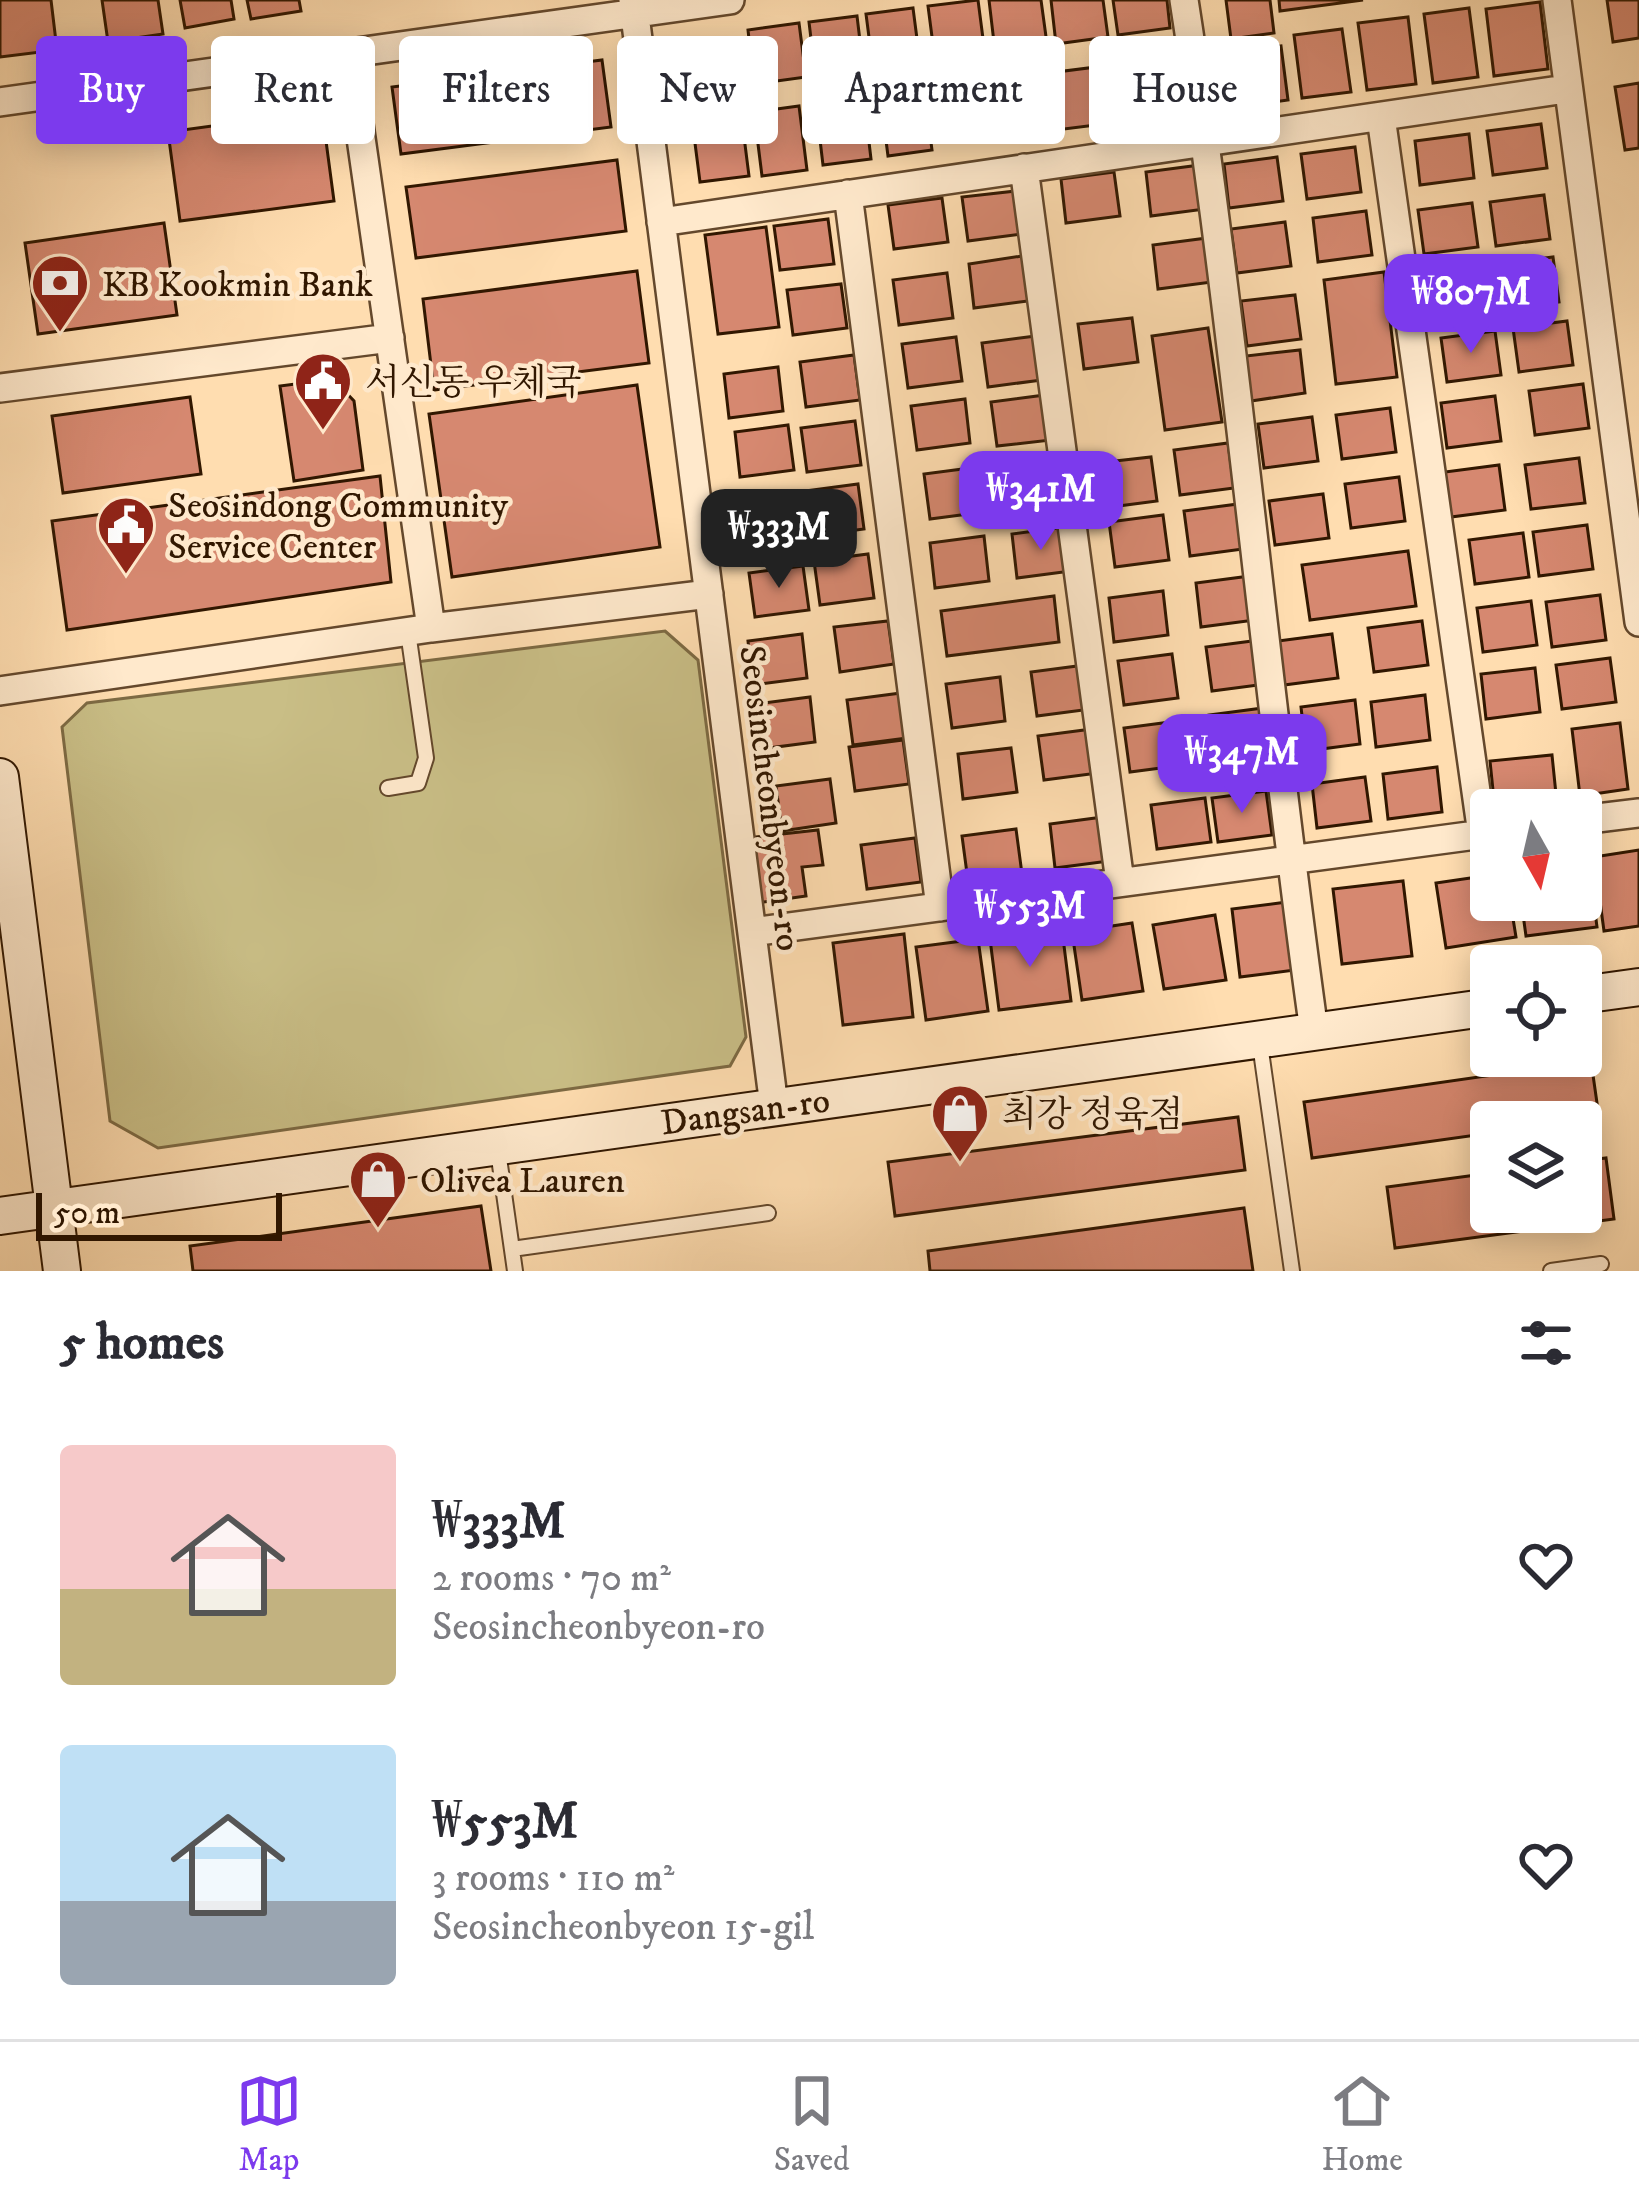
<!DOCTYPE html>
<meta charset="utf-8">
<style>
body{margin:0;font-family:"IM FELL DW Pica","Noto Serif KR",serif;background:#f2f2f3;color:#2b2b33;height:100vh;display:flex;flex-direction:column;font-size:45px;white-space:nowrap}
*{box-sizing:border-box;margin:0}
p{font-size:39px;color:#7c7c81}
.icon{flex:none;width:66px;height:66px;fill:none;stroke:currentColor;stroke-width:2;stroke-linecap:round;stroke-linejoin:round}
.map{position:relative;height:1271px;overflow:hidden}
.details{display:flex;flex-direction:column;background:#fff;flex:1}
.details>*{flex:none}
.banner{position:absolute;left:36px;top:36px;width:1569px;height:108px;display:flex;gap:24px}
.needle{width:78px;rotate:172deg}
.tools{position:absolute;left:1470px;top:789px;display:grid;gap:24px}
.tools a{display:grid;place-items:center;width:132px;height:132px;border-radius:12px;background:#fff;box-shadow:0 6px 30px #0003;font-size:60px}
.scale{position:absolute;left:36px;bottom:30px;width:246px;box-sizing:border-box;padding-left:12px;border:6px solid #311700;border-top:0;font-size:33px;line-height:42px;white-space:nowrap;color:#311700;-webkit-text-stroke:9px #ffe9cc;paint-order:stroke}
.price{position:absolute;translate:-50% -102px;padding:0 27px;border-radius:24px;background:#7c3aed;color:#fff;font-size:39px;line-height:78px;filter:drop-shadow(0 3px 6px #0008)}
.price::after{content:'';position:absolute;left:50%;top:72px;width:36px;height:27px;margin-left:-18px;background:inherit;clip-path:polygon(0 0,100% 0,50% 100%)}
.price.on{background:#222;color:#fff}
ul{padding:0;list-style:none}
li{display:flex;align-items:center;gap:36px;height:300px;padding:0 60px}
li span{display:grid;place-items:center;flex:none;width:336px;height:240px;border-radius:12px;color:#555}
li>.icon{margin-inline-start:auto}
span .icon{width:144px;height:144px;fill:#fffc;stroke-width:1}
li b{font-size:51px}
h2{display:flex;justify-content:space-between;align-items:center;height:144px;padding:0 60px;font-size:51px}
.chip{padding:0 42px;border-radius:12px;background:#fff;box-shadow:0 6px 30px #0003;font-size:42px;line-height:108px}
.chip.on{background:#7c3aed;color:#fff}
.dock{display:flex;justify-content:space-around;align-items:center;height:168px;border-top:3px solid #e1e1e2;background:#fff;font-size:33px;color:#7c7c81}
.dock a{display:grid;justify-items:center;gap:6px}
.dock .on{color:#7c3aed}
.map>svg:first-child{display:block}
</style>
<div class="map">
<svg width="1639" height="1271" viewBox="0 0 1639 1271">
<rect width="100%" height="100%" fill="#ffddb0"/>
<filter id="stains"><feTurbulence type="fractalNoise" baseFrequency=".00167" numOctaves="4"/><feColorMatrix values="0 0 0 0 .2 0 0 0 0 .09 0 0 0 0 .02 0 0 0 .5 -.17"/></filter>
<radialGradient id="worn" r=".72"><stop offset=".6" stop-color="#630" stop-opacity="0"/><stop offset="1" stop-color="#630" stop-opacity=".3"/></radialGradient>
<path fill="#c9be86" stroke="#7d6a43" stroke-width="3" d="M665 631 698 660 746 1037 730 1066 158 1148 110 1121 62 727 87 703Z"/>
<path fill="#d68870" stroke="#311700" stroke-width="3" d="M0 0H51L57 50 0 57Z
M102 0H158L163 34 108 42Z
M180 0H231L234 19 185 28Z
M247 0H299L301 11 251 19Z
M978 0 985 54 935 60 928 6Z
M989 0H1041L1047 44 995 51Z
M1051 0H1103L1108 37 1056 44Z
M1113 0H1167L1170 28 1118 35Z
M1226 0H1270L1274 33 1231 39Z
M1279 0H1363L1280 11Z
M1607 0H1639V38L1613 42Z
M1540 2 1548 69 1494 76 1486 9Z
M913 8 920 62 873 68 866 14Z
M1469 8 1478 77 1433 83 1424 14Z
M857 16 864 74 816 81 809 22Z
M1408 17 1416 84 1367 90 1358 23Z
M799 23 806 77 754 84 748 30Z
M1342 29 1351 92 1302 98 1294 35Z
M741 39 746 78 685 86 680 47Z
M1281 46 1288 100 1223 109 1215 54Z
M1167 49 1176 116 1134 121 1125 55Z
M602 60 611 127 401 154 392 87Z
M1112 65 1120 122 1016 135 1009 78Z
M995 79 1002 135 945 142 938 86Z
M1639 83V148L1625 150 1615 87Z
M924 89 932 150 888 156 880 94Z
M864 100 871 159 823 165 816 106Z
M799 106 807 170 762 176 754 112Z
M322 111 334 201 180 221 168 132Z
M741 113 749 176 700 182 692 120Z
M1541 124 1547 168 1493 175 1487 131Z
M1469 134 1474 178 1420 185 1415 141Z
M1355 147 1361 192 1307 199 1301 154Z
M1277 157 1283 201 1229 208 1224 164Z
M617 160 626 231 416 258 406 187Z
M1200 165 1205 209 1151 216 1146 172Z
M1114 172 1120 216 1066 223 1061 179Z
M1016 191 1022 234 968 241 962 197Z
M1544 195 1550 239 1496 246 1490 202Z
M942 198 948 242 894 249 888 205Z
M1472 203 1478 247 1424 254 1418 210Z
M1366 211 1372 255 1318 262 1313 218Z
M828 219 834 264 780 270 774 226Z
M1285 222 1291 266 1237 273 1231 229Z
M164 223 177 315 38 334 25 243Z
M766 227 779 327 718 334 705 235Z
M1207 238 1212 282 1158 289 1153 245Z
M1022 256 1028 301 974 308 969 264Z
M1553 257 1559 302 1505 309 1499 264Z
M1478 268 1483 313 1429 320 1424 275Z
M637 271 649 363 434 390 423 299Z
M1384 272 1397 377 1336 384 1324 280Z
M947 273 953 318 899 325 893 280Z
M841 284 847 328 793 335 787 290Z
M1295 295 1301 339 1247 346 1241 301Z
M1132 318 1138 362 1084 369 1078 324Z
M1567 321 1573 365 1519 372 1513 328Z
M1208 328 1222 422 1165 430 1152 336Z
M1495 331 1501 375 1447 382 1441 338Z
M1036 336 1042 380 988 387 982 343Z
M956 337 962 381 908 388 902 344Z
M1300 350 1305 393 1251 401 1246 356Z
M854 355 860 400 806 407 800 362Z
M778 367 783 411 729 418 724 374Z
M333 379 354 401 363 470 294 481 280 386Z
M1583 384 1589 428 1535 435 1529 391Z
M637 385 660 547 452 577 429 414Z
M1045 395 1051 440 997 446 991 402Z
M1495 396 1501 441 1447 448 1441 403Z
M190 397 201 474 63 493 52 416Z
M965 399 970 443 917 450 911 406Z
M1390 408 1396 452 1342 459 1336 415Z
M1312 417 1318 461 1264 468 1258 424Z
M855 421 861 465 807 472 801 428Z
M788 425 794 470 740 477 735 432Z
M1228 443 1234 488 1180 495 1174 450Z
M1151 457 1157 501 1103 508 1097 463Z
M1579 458 1585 503 1531 509 1525 465Z
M1056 460 1062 504 1008 511 1002 466Z
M1499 465 1505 510 1451 517 1445 472Z
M978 467 984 512 930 519 924 474Z
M380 476 391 582 67 630 52 521Z
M1399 477 1405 521 1351 528 1345 484Z
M858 484 864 529 810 536 805 491Z
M1323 494 1329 538 1275 545 1269 501Z
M1238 504 1243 549 1190 556 1184 511Z
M790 506 796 550 742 557 736 513Z
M1163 515 1169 560 1115 567 1109 522Z
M1587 525 1593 569 1539 576 1533 532Z
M1065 527 1071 571 1017 578 1012 534Z
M1523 533 1529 577 1475 584 1469 540Z
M984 536 989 581 935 588 930 543Z
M1408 551 1416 606 1310 620 1302 565Z
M868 554 874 598 820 605 814 561Z
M803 566 809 610 755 617 749 573Z
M1250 576 1255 620 1201 627 1196 583Z
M1163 591 1168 635 1114 642 1109 598Z
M1600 595 1606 640 1552 647 1546 602Z
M1054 596 1059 642 947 656 941 611Z
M1531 601 1537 645 1483 652 1477 608Z
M888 621 894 664 840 672 834 627Z
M1422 621 1428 665 1374 672 1368 628Z
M802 634 807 678 753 685 748 641Z
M1332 634 1338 678 1284 685 1278 641Z
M1260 640 1266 684 1212 691 1206 647Z
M1172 654 1178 698 1124 705 1118 661Z
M1610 658 1616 702 1562 709 1556 665Z
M1085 665 1091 709 1037 716 1031 672Z
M1535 668 1540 712 1486 719 1481 674Z
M1000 677 1005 721 952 728 946 684Z
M901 693 907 738 853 745 847 700Z
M1425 695 1430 740 1376 747 1371 702Z
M810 697 815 742 761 749 756 704Z
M1355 700 1360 744 1306 751 1301 707Z
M1263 708 1268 752 1215 759 1209 715Z
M1178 721 1184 765 1130 772 1124 728Z
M1620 723 1628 789 1580 796 1572 729Z
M1092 729 1098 773 1044 780 1038 736Z
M903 740 909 784 855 791 849 747Z
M1011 748 1017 792 963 799 958 754Z
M1552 755 1557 804 1495 810 1490 761Z
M1437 767 1442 812 1388 819 1383 774Z
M1365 777 1371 821 1317 828 1312 784Z
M830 779 836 823 782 831 776 786Z
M1266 791 1272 835 1218 842 1212 798Z
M1205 798 1211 842 1157 849 1151 805Z
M1103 817 1109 861 1055 868 1050 824Z
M1016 829 1022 874 968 881 962 836Z
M818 830 823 865 802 867 806 896 757 903 747 838Z
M915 838 921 882 867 889 861 845Z
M1639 850V926L1604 931 1594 857Z
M1589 865 1597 927 1526 936 1521 900H1581V866Z
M1491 875V900H1510L1516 937 1446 948 1436 883Z
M1403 881 1412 956 1342 964 1333 889Z
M1287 902 1295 970 1240 977 1232 909Z
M1215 915 1226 980 1164 989 1153 925Z
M1132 923 1143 991 1082 1000 1072 932Z
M1062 930 1071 1001 999 1010 990 939Z
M904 934 913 1017 843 1025 833 943Z
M978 939 988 1011 926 1020 916 947Z
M1591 1061 1599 1117 1565 1122H1491V1133L1312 1158 1304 1102Z
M1238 1117 1245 1170 895 1216 888 1162Z
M1606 1158 1614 1219 1395 1248 1387 1187 1491 1173V1212H1581V1161Z
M481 1206 491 1271H193L190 1246Z
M1244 1208 1253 1271H930L928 1251Z"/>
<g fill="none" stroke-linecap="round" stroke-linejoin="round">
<defs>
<path id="lane" d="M388 788 418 783 426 758 408 632
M1260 1044 1292 1271
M498 1151 515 1271
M512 1249 768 1213
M1551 1271 1601 1264"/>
<path id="street" d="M633 0 774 1106
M1184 0C1237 342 1266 688 1314 1031
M1557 0 1639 622
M349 54 431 628
M0 102 730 0
M1381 117 1482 834
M1024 168 1120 882
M848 194 940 907
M661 222 1566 89
M0 388 390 338
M0 691 431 628 709 594
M1581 820 1639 813
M752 932 1491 833"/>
<path id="secondary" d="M0 777 62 1271
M1581 995 1639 987
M0 1216 1491 1007"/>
</defs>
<use href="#lane" stroke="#64482c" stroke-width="18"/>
<use href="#street" stroke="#64482c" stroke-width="32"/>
<use href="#secondary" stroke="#311700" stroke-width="40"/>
<use href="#lane" stroke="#ffe9cc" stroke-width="14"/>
<use href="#street" stroke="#ffe9cc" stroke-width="27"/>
<use href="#secondary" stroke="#ffe9cc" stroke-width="36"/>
</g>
<defs>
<symbol id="bank-pin" viewBox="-11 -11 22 30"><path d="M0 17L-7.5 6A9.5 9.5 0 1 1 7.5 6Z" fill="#8f2418" stroke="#ffe9cc"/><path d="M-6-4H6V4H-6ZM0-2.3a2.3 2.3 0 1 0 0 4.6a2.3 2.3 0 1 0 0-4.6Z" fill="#fff"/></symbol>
<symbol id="civic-pin" viewBox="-11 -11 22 30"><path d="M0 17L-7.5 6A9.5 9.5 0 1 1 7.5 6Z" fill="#8f2418" stroke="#ffe9cc"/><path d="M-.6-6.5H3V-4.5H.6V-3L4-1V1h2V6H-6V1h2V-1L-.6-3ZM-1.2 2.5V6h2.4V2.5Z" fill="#fff"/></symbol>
<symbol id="shop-pin" viewBox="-11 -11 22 30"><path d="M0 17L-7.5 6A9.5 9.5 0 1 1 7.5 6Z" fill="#8f2418" stroke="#ffe9cc"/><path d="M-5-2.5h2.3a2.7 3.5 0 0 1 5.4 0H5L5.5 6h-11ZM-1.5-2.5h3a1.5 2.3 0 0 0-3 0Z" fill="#fff"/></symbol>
</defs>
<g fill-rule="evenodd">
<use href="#bank-pin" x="27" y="250" width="66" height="90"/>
<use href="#civic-pin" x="290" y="348" width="66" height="90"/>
<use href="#civic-pin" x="93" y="492" width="66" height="90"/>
<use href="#shop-pin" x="927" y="1080" width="66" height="90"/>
<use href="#shop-pin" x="345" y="1146" width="66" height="90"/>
</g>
<g text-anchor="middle" stroke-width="9" stroke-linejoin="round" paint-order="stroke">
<g font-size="36" fill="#311700" stroke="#ffe9cc" text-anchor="start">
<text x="102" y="296">KB Kookmin Bank</text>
<text x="365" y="394">서신동 우체국</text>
<text x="168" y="517">Seosindong Community<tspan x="168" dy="41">Service Center</tspan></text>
<text x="1002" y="1126">최강 정육점</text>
<text x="420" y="1192">Olivea Lauren</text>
</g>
<g font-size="36" fill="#311700" stroke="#ffe9cc">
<text transform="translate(772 798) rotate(83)" y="13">Seosincheonbyeon-ro</text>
<text transform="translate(745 1110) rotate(-8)" y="13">Dangsan-ro</text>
</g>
</g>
<rect width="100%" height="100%" filter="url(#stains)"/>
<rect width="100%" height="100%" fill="url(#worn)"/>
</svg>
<div class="tools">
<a><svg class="needle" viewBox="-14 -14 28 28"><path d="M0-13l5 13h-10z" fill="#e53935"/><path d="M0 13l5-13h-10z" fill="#7c7c81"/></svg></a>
<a><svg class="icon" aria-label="locate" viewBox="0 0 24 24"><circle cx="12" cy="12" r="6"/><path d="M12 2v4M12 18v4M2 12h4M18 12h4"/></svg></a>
<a><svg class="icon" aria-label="layers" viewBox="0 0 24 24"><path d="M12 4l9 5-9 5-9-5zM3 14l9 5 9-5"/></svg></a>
</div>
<div class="scale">50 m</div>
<b class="price" style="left:1471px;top:356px">₩807M</b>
<b class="price" style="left:1041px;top:553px">₩341M</b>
<b class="price on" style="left:779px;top:591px">₩333M</b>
<b class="price" style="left:1242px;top:816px">₩347M</b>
<b class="price" style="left:1030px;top:970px">₩553M</b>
<div class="banner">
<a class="chip on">Buy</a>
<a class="chip">Rent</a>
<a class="chip">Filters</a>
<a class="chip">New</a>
<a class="chip">Apartment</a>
<a class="chip">House</a>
</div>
</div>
<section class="details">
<h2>5 homes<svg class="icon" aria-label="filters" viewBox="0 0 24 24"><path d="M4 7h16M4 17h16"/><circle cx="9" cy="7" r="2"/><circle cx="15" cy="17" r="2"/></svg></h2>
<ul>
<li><span style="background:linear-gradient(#f6c9c9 60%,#c2b280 0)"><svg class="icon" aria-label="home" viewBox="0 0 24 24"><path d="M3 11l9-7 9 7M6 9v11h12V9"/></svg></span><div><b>₩333M</b><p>2 rooms · 70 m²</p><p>Seosincheonbyeon-ro</p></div><svg class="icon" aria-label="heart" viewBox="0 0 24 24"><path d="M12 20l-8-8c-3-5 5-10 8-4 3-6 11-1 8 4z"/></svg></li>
<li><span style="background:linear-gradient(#bfe0f5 65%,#9aa5b1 0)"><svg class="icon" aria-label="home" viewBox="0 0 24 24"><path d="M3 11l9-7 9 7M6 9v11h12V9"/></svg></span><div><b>₩553M</b><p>3 rooms · 110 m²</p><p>Seosincheonbyeon 15-gil</p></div><svg class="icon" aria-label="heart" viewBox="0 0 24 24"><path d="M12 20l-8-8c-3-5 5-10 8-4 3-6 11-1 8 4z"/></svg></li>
</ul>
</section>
<nav class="dock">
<a class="on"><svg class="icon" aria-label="map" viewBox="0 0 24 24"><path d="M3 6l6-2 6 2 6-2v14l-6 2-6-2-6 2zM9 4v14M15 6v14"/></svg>Map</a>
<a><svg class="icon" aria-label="saved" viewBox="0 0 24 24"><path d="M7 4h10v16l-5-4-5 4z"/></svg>Saved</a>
<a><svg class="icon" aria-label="home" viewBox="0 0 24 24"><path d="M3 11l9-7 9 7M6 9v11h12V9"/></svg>Home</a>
</nav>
